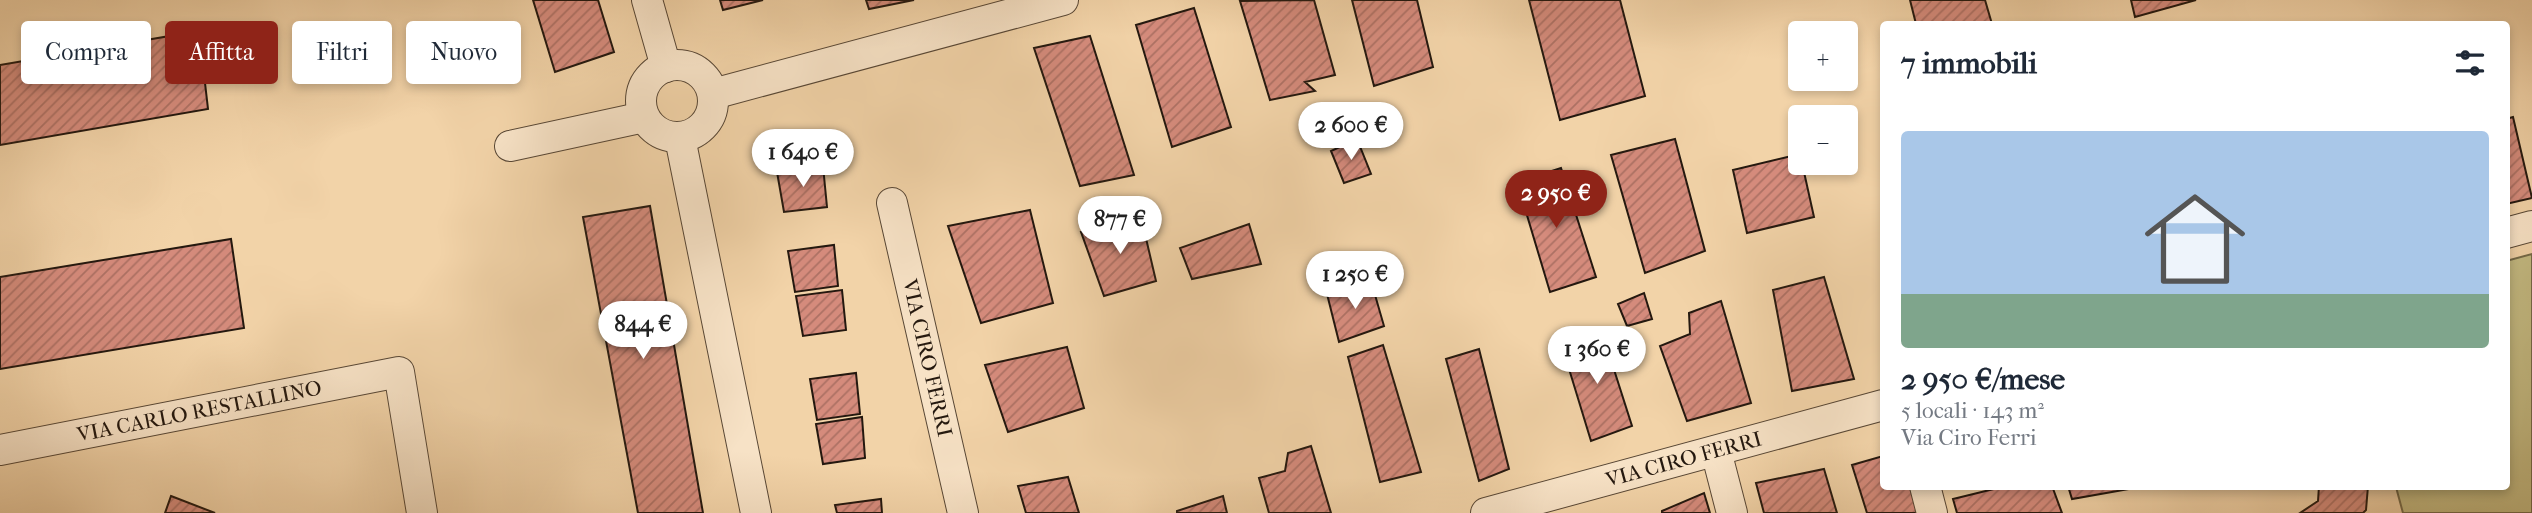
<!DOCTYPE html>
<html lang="it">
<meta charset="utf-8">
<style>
body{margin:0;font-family:"IM FELL French Canon",serif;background:#f2f2f3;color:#1f2937;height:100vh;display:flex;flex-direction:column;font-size:26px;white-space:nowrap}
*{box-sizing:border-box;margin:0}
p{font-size:23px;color:#747a83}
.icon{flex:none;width:38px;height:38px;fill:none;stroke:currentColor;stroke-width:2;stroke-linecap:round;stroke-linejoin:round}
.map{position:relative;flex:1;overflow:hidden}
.details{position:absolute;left:1880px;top:21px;width:630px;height:469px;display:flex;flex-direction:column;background:#fff;border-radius:7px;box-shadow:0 4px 10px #0003}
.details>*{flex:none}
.top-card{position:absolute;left:21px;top:21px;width:665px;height:63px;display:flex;gap:14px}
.fabs{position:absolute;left:1788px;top:21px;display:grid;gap:14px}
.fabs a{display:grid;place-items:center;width:70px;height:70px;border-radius:7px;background:#fff;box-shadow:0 4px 10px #0003;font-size:35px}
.price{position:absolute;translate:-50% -60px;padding:0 16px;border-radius:24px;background:#fff;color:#222;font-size:23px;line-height:46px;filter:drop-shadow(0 2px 4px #0008)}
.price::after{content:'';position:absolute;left:50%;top:42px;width:21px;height:16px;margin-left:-10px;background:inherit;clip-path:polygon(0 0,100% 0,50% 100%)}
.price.selected{background:#8f2418;color:#fff}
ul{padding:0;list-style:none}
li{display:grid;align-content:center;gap:14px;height:371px;padding:0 21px}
li span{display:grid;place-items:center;height:217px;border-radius:7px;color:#555}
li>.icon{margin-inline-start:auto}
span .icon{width:126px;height:126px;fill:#fffc;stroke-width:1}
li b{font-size:30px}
h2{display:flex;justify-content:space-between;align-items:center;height:84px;padding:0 21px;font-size:30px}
.tag{padding:0 24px;border-radius:7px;background:#fff;box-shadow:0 4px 10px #0003;font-size:24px;line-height:63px}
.tag.selected{background:#8f2418;color:#fff}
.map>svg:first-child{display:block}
</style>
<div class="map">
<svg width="2532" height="513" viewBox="0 0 2532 513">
<defs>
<pattern id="building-hatch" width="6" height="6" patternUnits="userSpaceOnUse" patternTransform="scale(1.75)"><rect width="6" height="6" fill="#d58b7c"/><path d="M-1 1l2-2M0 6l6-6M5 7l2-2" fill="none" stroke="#ad7164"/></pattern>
</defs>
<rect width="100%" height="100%" fill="#f2d3a8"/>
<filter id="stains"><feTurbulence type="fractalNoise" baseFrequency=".00286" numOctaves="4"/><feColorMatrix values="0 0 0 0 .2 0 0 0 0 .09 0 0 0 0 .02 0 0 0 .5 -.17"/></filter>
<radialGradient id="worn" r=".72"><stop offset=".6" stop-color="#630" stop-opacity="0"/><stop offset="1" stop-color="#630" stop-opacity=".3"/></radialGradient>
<path fill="#c3ba82" stroke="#746948" stroke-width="2" d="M2532 254V513H2403L2396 487 2506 486V261Z"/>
<path fill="url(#building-hatch)" stroke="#24180f" stroke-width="2" d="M533 0H598L614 52 555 72Z
M720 0H763L723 10Z
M866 0H914L869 9Z
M1314 0 1335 75 1305 82 1315 91 1270 100 1240 1Z
M1352 0H1417L1433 67 1374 86Z
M1529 0H1620L1645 96 1560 120Z
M1910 0H1985L1992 24H1916Z
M2131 0H2196L2135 17Z
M1194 8 1231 127 1172 147 1136 25Z
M199 31 208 109 0 145V65Z
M1090 36 1134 175 1080 186 1034 48Z
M2513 117 2532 198 2506 204V119Z
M1357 139 1371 174 1344 183 1331 151Z
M1675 139 1705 251 1645 273 1611 155Z
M1800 154 1814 217 1747 233 1733 170Z
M823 166 827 207 784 212 777 172Z
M1561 168 1596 277 1550 292 1517 182Z
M650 206 703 513H638L583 217Z
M1030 210 1053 303 981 323 948 226Z
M1141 217 1156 281 1104 296 1081 232Z
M1249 224 1261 264 1192 279 1180 248Z
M231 239 244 328 0 369V277Z
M834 245 838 286 795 292 788 251Z
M1824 277 1854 379 1792 391 1773 290Z
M1371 281 1384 326 1339 342 1327 294Z
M842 290 846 330 803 336 796 296Z
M1644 293 1652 319 1627 326 1618 304Z
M1721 301 1751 403 1687 421 1660 346 1690 334 1689 313Z
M1602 332 1632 426 1591 441 1562 346Z
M1383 345 1421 472 1380 482 1348 357Z
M1067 347 1084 408 1008 432 985 365Z
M1479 349 1509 469 1479 481 1446 359Z
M856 373 860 414 817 420 810 379Z
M862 417 865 458 823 464 816 424Z
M1311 446 1331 513H1269L1259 478 1285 471 1288 453Z
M1883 456V486H1916L1923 513H1867L1852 465Z
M1824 469 1837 513H1764L1756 483Z
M1068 477 1079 513H1026L1018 486Z
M2006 486H2052L2062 513H1957L1953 499Z
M2068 486H2128L2129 489 2072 499Z
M2319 486H2368L2366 510 2363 513H2300L2318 501Z
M1704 493 1710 513H1662V511Z
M171 496 215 513H165Z
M1223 496 1227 513H1177V511Z
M881 499 882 513H837L835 505Z"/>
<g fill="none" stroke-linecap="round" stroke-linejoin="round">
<defs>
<g id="street">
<path d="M647 0 666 67"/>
<circle cx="677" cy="101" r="36"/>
<path d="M713 94 1063 0"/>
<path d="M680 138 756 513"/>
<path d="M510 146 644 117"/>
<path id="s1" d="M892 203 963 513"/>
<path d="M2506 233 2532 226"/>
<path id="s2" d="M0 450 399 372 422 513"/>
<path d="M1716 451 1732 513"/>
<path d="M1925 486 1932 513"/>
<path id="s3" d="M1486 513 1883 405"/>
</g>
</defs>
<use href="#street" stroke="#584735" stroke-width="32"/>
<use href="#street" stroke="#f7e2c6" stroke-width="30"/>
</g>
<g text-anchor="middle" stroke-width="7" stroke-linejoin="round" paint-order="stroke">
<g font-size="21" fill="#24180f" stroke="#f7e2c6">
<text dy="7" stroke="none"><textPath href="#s1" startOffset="159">VIA CIRO FERRI</textPath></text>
<text dy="7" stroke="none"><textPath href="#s2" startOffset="203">VIA CARLO RESTALLINO</textPath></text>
<text dy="7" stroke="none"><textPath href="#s3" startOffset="205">VIA CIRO FERRI</textPath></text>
</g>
</g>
<rect width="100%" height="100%" filter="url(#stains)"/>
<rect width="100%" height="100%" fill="url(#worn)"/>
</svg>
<div class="fabs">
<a>+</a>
<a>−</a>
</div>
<b class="price" style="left:1351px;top:162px">2 600 €</b>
<b class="price" style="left:803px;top:189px">1 640 €</b>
<b class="price selected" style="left:1556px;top:230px">2 950 €</b>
<b class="price" style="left:1120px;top:256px">877 €</b>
<b class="price" style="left:1355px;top:311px">1 250 €</b>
<b class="price" style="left:643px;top:361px">844 €</b>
<b class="price" style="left:1597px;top:386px">1 360 €</b>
<div class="top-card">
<a class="tag">Compra</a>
<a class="tag selected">Affitta</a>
<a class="tag">Filtri</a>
<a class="tag">Nuovo</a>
</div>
<section class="details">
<h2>7 immobili<svg class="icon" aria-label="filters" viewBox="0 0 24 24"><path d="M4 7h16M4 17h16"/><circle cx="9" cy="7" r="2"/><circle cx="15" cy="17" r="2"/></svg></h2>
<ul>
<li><span style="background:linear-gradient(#a9c7e8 75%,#7fa58c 0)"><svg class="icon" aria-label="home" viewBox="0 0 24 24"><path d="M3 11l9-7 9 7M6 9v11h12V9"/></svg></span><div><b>2 950 €/mese</b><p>5 locali · 143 m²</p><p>Via Ciro Ferri</p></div></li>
</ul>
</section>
</div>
